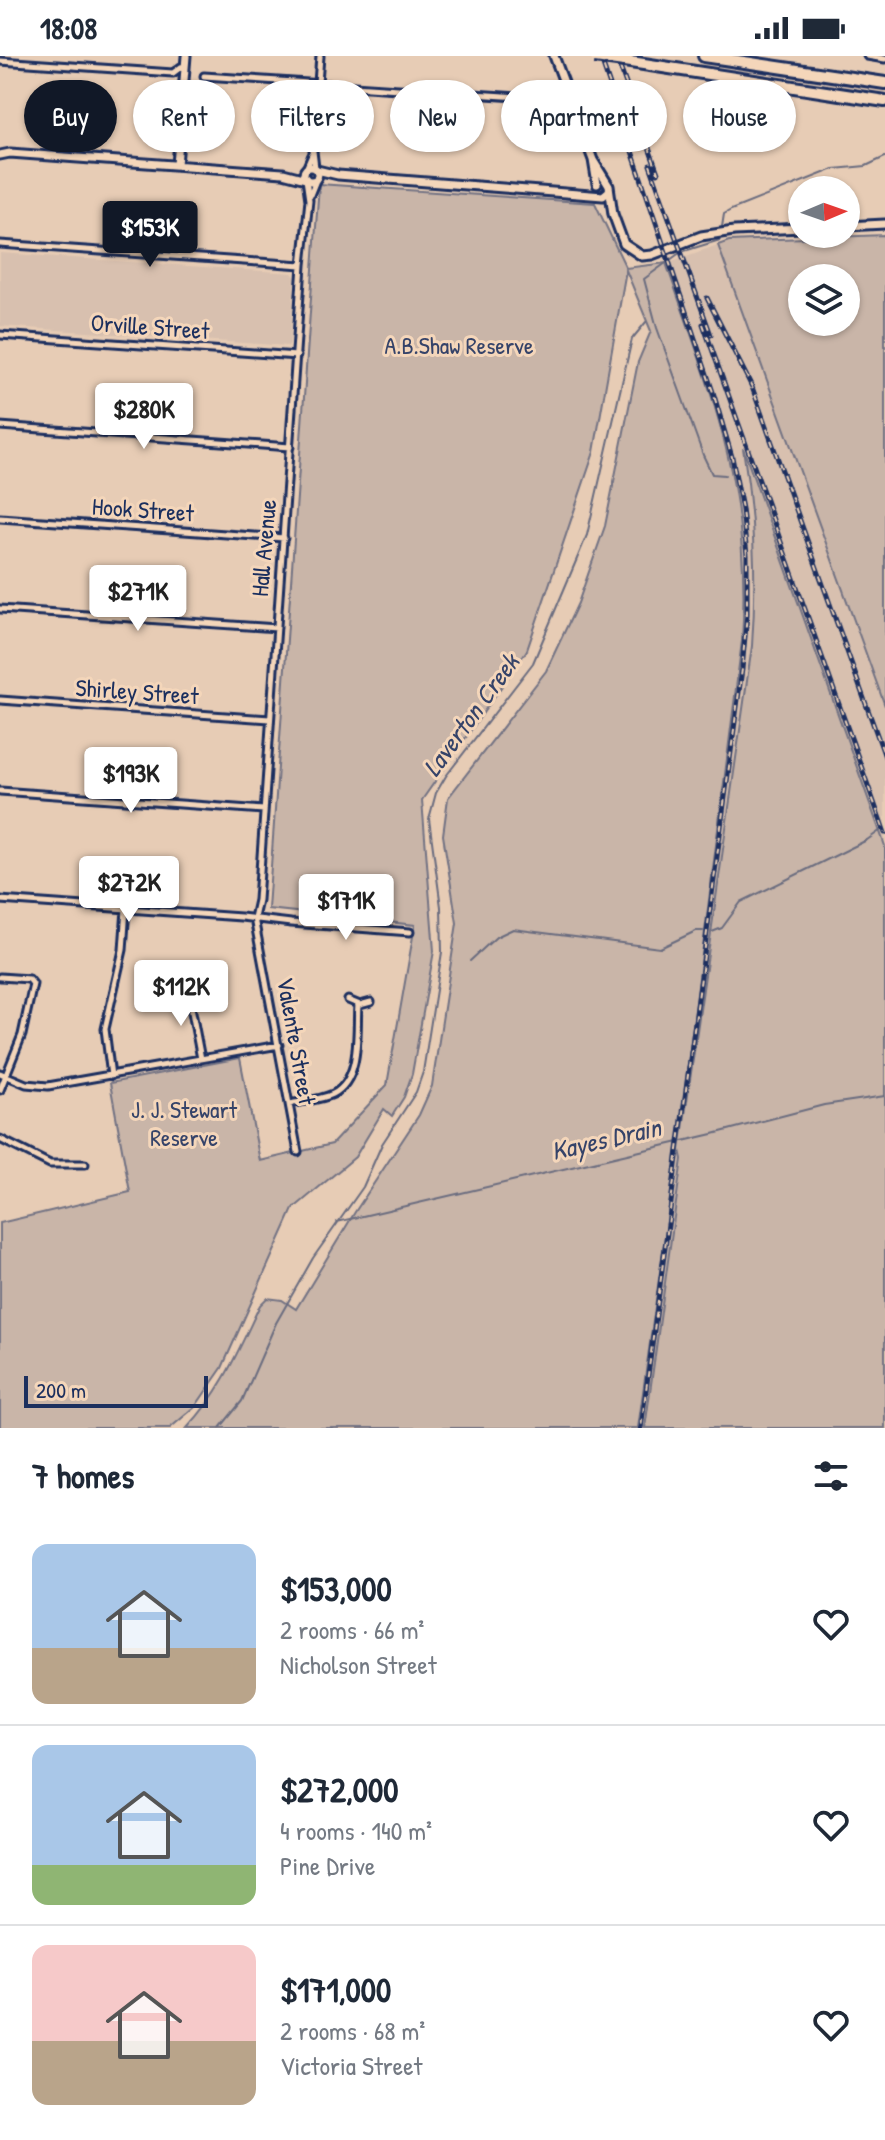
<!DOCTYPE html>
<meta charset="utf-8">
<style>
body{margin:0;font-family:"Patrick Hand",sans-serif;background:#f2f2f3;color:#1f2937;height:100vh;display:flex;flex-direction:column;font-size:30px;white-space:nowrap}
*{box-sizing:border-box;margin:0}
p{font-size:26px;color:#747a83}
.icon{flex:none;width:44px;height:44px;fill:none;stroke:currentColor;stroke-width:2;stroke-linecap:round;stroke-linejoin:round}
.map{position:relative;height:1372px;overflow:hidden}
.sheet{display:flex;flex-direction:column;background:#fff;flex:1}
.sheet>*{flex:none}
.hud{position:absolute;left:24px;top:24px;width:838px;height:72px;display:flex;gap:16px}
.needle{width:52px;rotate:88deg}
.fabs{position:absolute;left:788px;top:120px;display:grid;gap:16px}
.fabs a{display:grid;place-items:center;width:72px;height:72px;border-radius:50%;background:#fff;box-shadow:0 2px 6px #0004;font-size:40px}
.scale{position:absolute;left:24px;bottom:20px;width:184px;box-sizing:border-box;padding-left:8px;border:4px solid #1b2f5e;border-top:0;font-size:22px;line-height:28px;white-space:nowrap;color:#1b2f5e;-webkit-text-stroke:6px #f4d6ba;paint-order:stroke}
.price{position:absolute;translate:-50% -68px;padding:0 18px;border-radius:8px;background:#fff;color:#222;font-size:26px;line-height:52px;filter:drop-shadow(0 2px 4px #0008)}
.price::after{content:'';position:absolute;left:50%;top:48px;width:24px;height:18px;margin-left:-12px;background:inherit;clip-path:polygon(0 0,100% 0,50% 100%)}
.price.active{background:#111827;color:#fff}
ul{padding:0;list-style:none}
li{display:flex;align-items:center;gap:24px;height:200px;padding:0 32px}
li+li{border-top:2px solid #e0e1e3}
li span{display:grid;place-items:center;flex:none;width:224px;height:160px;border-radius:16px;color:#555}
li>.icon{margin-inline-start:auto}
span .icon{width:96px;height:96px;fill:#fffc;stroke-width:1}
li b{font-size:34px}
h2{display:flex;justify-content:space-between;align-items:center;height:96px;padding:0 32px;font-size:34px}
.chip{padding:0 28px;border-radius:36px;background:#fff;box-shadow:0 2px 6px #0004;font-size:28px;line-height:72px}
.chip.active{background:#111827;color:#fff}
.status{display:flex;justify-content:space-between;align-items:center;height:56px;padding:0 40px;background:#fff;direction:ltr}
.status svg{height:22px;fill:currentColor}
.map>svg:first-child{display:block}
</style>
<div class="status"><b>18:08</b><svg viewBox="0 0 49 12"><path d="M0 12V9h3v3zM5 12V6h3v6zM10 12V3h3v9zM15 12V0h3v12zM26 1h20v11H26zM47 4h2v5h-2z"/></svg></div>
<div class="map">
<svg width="885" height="1372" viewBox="0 0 885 1372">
<rect width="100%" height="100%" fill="#e7ccb5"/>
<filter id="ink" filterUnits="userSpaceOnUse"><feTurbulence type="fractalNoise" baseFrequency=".0125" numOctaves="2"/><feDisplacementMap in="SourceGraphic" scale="16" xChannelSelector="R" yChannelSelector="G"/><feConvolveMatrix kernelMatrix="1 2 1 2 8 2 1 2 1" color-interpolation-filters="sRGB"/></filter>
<g filter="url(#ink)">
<path fill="#d8c0af" d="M718 189 885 650V790L744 399 755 492 756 527 752 590 686 1065 682 1078 679 1079 738 621 744 540 740 464 729 402 666 207Z
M0 197 292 217 295 221 290 288 288 290 0 270Z
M680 1094 682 1102 645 1372H638L670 1130 675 1099Z"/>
<path fill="#c9b5a8" stroke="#727283" stroke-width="2" fill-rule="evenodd" d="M319 128 595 147 626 212 666 207C688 271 713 335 728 401 742 461 746 523 742 585L677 1095 638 1372H187C222 1335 238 1295 260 1249L267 1242 282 1244 296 1253 355 1156 419 1059 432 1030 457 867 443 779 448 742 546 615 578 547 605 470 638 306 651 275 626 214 594 396 527 594 422 744 434 895 412 1018 404 1041 392 1060 384 1053 355 1101 293 1153 222 1312 195 1351 170 1372H0V1167L130 1136 110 1027 240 1002 260 1105 332 1088 387 1029 415 869 268 853Z
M885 179V650L718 189 729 185ZM846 222V266H802V222Z
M743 392 885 790V1372H645L682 1103 680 1094 752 590C757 523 754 459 743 392Z"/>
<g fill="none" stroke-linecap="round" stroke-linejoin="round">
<path stroke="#6a6c7f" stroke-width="2" d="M722 171 724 158 731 154 834 113 866 110 885 101
M720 184 681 196 644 223 657 272 703 399 712 418 725 419
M712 876 722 872 741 846 867 784 881 774
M470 905 496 881 513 873 660 892 696 875H703
M337 1166 713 1078 824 1049 885 1040
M220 1372 242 1345 276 1267 313 1202 363 1131 382 1088 416 1036 423 1016 442 896 441 851 429 763 436 737 446 720 533 607 587 479 632 283 646 266"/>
<defs>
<path id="minor" d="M867 0 885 3
M0 5 173 17 181 11
M204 20 562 44 570 42
M315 112 313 95 320 0
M306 113 312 99
M310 139 316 124
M0 188 302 209
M0 279 297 300
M0 370 290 391
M0 462 284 482
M0 553 277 572
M0 644 270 663
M0 735 264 754
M0 844 241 861 291 867 410 876
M0 921 29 923 33 928 22 979 0 1034
M188 935 201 1003
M348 944 360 949 371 946
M0 1017 26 1028 48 1030 279 989
M111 1020 105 973 123 894 126 853
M289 1048C303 1045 321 1044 333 1038 362 1023 356 976 358 949
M0 1083 50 1108H85
M298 1096 254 862 258 844 302 209 309 144 306 123"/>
<path id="tertiary" d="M554 0 593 104 597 128
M0 99 10 97 283 117 306 123
M593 104 609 130 613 158 624 188 642 200 652 199 701 180 734 175 802 172
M177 109 186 0
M304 118a7 7 0 1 1 14 0a7 7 0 1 1-14 0Z
M317 114 338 119 603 140 609 135
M846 170 885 168"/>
<path id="motorway" d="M704 0 885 27
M624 5 885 45"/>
</defs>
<use href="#minor" stroke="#1b2f5e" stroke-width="11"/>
<use href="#tertiary" stroke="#1b2f5e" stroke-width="13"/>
<use href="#motorway" stroke="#1b2f5e" stroke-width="16"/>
<use href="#minor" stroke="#f4d6ba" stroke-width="5"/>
<use href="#tertiary" stroke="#f4d6ba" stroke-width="7"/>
<use href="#motorway" stroke="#f4d6ba" stroke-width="10"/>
<defs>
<path id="rail" d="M600 0 713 336 732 401 742 453 747 499V558L742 613 641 1372
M616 0 658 117
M650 109 711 279
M707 242 752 331 885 701
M703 268 885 777"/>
</defs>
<use href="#rail" stroke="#1b2f5e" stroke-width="5"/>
<use href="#rail" stroke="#f4d6ba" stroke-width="2" stroke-dasharray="6" stroke-linecap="butt"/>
<defs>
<path id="motorway-bridge" d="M595 1 624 5"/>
</defs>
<use href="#motorway-bridge" stroke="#1b2f5e" stroke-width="16" stroke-linecap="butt"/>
<use href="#motorway-bridge" stroke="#f4d6ba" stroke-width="10"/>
</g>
</g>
<g text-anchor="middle" stroke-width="6" stroke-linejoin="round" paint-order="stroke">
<g font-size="24" fill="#1b2f5e" stroke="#f4d6ba">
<text transform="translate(150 271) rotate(4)" y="8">Orville Street</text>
<text transform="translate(143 454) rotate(4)" y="8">Hook Street</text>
<text transform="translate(264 492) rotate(-85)" y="8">Hall Avenue</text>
<text transform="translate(137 636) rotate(4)" y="8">Shirley Street</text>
<text transform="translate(296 985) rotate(80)" y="8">Valente Street</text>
</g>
<g font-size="24" fill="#354369" stroke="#f4d6ba">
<text x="459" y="298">A.B.Shaw Reserve</text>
<text x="184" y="1062">J. J. Stewart<tspan x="184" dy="28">Reserve</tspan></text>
</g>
<g font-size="26" font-style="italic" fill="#354369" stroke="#f4d6ba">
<text transform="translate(471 659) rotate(-54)" y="9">Laverton Creek</text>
<text transform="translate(606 1083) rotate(-13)" y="9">Kayes Drain</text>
</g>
</g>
</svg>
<div class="fabs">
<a><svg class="needle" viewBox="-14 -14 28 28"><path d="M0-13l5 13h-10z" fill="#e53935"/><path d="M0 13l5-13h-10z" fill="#747a83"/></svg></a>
<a><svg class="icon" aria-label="layers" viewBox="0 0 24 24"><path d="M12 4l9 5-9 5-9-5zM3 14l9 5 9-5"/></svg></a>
</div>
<div class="scale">200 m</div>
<b class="price active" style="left:150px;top:213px">$153K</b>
<b class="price" style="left:144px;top:395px">$280K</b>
<b class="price" style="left:138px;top:577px">$271K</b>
<b class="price" style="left:131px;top:759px">$193K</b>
<b class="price" style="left:129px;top:868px">$272K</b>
<b class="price" style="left:346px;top:886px">$171K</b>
<b class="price" style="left:181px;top:972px">$112K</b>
<div class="hud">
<a class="chip active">Buy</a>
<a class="chip">Rent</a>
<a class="chip">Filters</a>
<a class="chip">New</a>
<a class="chip">Apartment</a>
<a class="chip">House</a>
</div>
</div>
<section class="sheet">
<h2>7 homes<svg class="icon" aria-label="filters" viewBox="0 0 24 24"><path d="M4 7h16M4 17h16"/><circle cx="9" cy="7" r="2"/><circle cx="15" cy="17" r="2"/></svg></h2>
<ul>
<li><span style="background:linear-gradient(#a9c7e8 65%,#b9a48a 0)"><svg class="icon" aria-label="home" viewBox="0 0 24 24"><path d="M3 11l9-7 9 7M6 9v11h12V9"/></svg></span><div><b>$153,000</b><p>2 rooms · 66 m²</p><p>Nicholson Street</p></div><svg class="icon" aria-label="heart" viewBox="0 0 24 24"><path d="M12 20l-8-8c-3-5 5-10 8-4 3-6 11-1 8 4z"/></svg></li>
<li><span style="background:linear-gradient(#a9c7e8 75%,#8fb573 0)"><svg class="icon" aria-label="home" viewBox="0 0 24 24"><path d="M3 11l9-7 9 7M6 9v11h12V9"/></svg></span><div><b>$272,000</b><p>4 rooms · 140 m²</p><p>Pine Drive</p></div><svg class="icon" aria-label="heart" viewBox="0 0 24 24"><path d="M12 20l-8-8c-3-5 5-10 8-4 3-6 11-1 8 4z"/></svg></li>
<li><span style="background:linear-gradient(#f6c9c9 60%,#b9a48a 0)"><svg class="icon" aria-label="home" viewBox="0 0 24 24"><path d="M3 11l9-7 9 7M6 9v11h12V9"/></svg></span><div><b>$171,000</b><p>2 rooms · 68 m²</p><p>Victoria Street</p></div><svg class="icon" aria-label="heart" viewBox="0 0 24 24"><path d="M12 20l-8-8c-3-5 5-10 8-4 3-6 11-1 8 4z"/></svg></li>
</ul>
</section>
